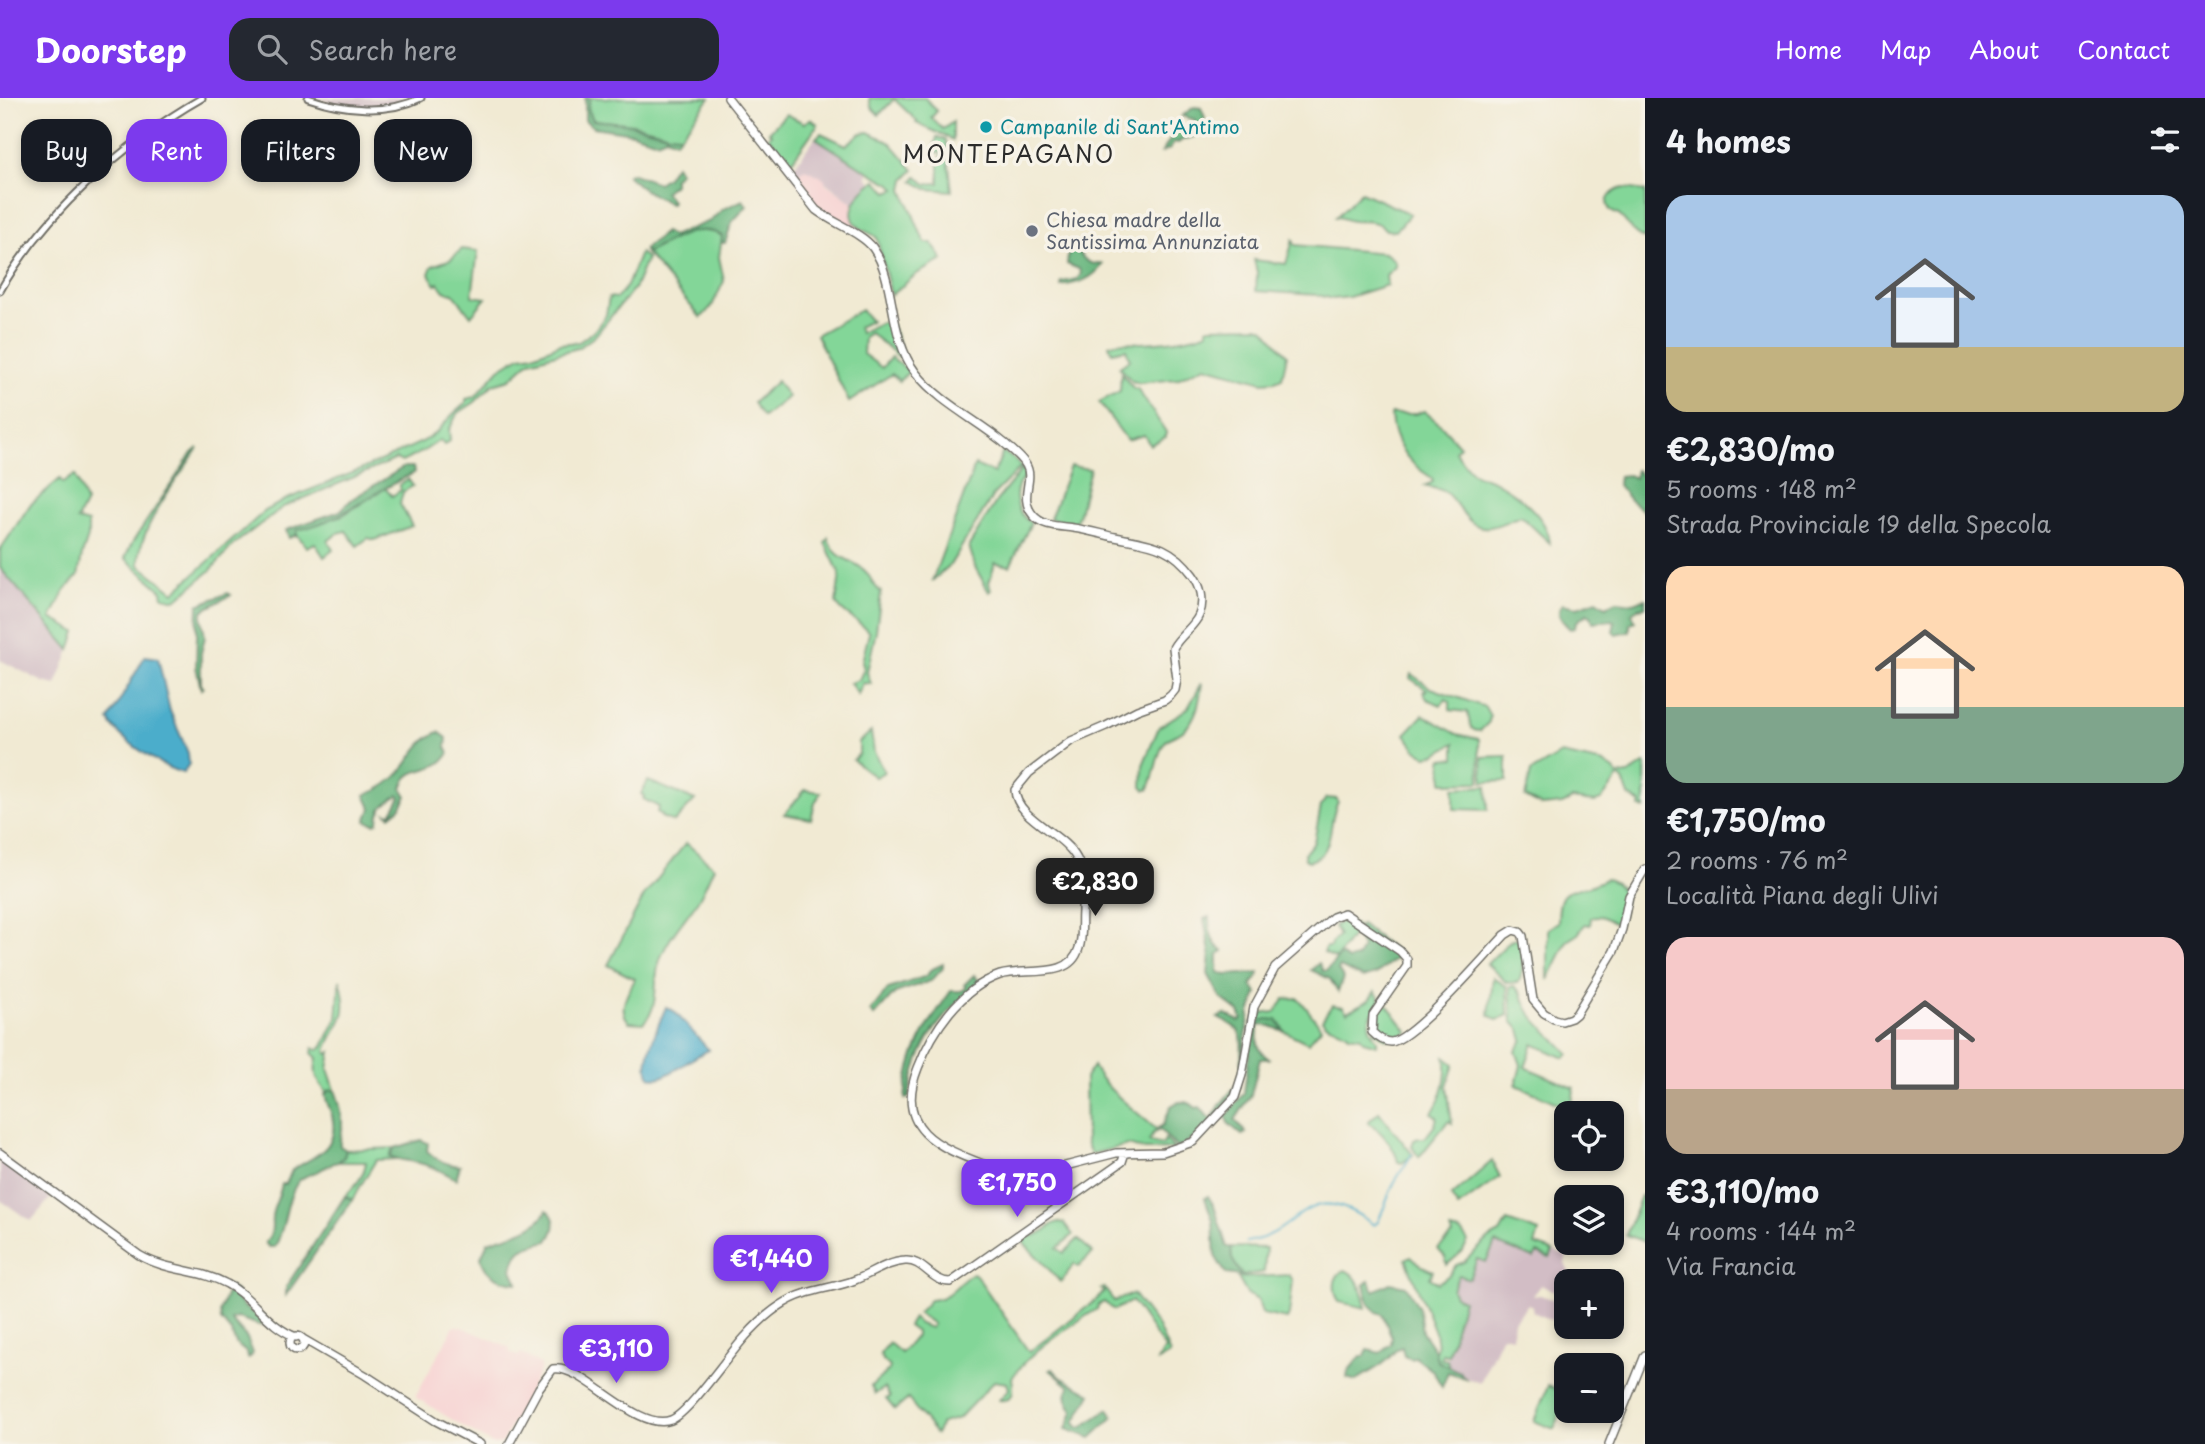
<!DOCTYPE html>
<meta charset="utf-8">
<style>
body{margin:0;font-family:"Playpen Sans",sans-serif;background:#242831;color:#f1f3f6;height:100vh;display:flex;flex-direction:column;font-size:26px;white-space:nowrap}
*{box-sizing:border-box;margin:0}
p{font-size:23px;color:#9ea1a6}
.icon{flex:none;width:38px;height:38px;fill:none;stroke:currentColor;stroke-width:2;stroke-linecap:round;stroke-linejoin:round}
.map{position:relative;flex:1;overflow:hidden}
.panel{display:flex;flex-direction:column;background:#171b24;width:560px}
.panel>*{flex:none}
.banner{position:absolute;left:21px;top:21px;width:665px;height:63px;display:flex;gap:14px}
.tools{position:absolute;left:1554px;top:1003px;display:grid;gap:14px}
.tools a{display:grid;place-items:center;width:70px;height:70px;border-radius:14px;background:#171b24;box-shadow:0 4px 10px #0003;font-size:35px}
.price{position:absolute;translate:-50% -60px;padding:0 16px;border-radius:14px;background:#7c3aed;color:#fff;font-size:23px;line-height:46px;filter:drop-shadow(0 2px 4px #0008)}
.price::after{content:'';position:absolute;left:50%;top:42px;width:21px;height:16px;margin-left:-10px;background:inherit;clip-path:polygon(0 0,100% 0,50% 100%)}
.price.active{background:#222;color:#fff}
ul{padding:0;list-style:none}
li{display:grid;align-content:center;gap:14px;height:371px;padding:0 21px}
li span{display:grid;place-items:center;height:217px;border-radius:21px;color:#555}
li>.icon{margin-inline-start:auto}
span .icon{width:126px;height:126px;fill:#fffc;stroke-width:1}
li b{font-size:30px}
h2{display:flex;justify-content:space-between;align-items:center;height:84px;padding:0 21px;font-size:30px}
.chip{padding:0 24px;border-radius:21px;background:#171b24;box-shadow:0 4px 10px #0003;font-size:24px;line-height:63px}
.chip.active{background:#7c3aed;color:#fff}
header{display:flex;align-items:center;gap:42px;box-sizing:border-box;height:98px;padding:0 35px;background:#7c3aed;color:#fff}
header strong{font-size:33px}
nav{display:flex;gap:38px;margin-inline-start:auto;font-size:24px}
.search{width:490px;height:63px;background:#242831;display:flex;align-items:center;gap:18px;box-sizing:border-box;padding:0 24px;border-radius:21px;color:#9ea1a6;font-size:26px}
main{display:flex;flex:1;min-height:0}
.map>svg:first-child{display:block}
</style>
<header>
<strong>Doorstep</strong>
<div class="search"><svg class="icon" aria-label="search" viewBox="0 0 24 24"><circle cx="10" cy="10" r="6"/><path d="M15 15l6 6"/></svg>Search here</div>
<nav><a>Home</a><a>Map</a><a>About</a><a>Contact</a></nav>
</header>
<main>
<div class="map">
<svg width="1645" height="1346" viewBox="0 0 1645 1346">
<rect width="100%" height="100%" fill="#f7f3e8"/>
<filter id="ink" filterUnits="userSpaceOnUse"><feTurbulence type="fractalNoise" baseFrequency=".0143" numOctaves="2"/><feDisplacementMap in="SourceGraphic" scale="14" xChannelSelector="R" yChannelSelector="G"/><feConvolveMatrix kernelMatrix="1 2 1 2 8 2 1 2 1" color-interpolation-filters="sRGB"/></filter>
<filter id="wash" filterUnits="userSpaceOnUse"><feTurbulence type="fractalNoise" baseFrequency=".00686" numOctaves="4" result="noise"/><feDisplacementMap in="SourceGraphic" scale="28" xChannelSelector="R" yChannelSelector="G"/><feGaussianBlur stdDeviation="1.57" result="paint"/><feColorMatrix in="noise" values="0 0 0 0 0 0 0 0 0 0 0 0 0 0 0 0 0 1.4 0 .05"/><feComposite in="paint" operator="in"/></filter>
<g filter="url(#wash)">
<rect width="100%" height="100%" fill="#f1ead3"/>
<path fill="#f7cfd0" d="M806 71 826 81 825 85 854 106 852 111 853 119 865 134 861 137 842 127 815 107 796 83 800 74Z
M454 1228 462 1229 510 1250 509 1254 518 1258 521 1255 541 1267 540 1272 502 1345 492 1346 415 1299Z"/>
<path fill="#d2bdc5" d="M314 0H406L405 3 369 9 346 8Z
M817 37 816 40 868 74 867 79 872 84 859 97 854 106 825 84V81L806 71 800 74 796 83 790 74Z
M0 470 70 552 56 587 43 584 0 562Z
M4 1060 53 1097 31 1123 0 1102V1066Z
M1495 1144 1534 1160 1537 1155 1550 1160 1553 1153 1567 1158 1565 1165 1570 1175 1562 1197 1541 1186 1533 1198 1540 1197 1565 1205 1556 1224 1533 1214 1532 1208 1528 1206 1514 1223 1512 1239 1502 1237 1480 1285 1466 1280 1460 1274 1449 1270 1446 1266 1463 1202 1455 1198 1452 1192 1459 1177 1469 1180 1477 1161 1486 1164Z"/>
<path fill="#83d698" stroke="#578062" stroke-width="2" d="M590 0H710L681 37 677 38 633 26 593 22 588 11Z
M869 0H925L937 13 931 20 943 31 953 24V42L916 25 917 23 894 1 879 17 871 9Z
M786 16 804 25 810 21 818 26 790 66 768 39 771 36 769 34Z
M869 34 891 45 914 72 905 81 903 92 923 141 926 145H932L943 162 918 175 891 197 877 140C872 135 868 135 863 132 839 117 860 93 876 82L888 94 896 91 891 86 862 70 816 40 821 35 846 47 861 35Z
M937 39 946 42 952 93 927 91 913 83 917 78 926 86 939 85V62L942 61 941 54 936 55 933 52Z
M1625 90 1645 93V141C1632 136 1629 126 1620 118 1618 116 1613 115 1611 113 1601 102 1614 91 1625 90Z
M1361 94 1410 116 1396 133 1386 132C1376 121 1367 124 1353 123 1347 123 1343 119 1336 119Z
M697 132 718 135 722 138 719 159 724 183 712 208 701 220 646 155 686 135Z
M1293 142 1295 147 1385 155 1394 162 1396 168 1386 177 1387 187 1349 199 1333 201 1318 197 1256 193 1257 174 1254 162 1286 166Z
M462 151 478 153 472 198 486 200 471 218 453 195 444 193 438 185 436 187 429 176 432 168 451 161Z
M640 155 647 160 635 189 595 238 578 250 530 263 510 281 493 286 475 304 457 316 449 332 450 343 444 347 440 342 424 353 402 364 396 361 392 363 283 409 233 447 211 472 176 502 163 499 162 493 125 460 132 445 192 355 198 350C178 381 137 431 139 467L174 494 265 413 285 402 360 372 422 344 438 333 453 316 466 305V301L475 299 499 271 520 258 536 256 560 246 579 244 594 233 606 217 609 199 617 200 627 188Z
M861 212 871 223 858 229 860 235 881 224 891 227 907 265 870 235 864 239 863 256 882 270 891 259 905 270 909 268 912 271 899 283 892 276 849 304 816 237Z
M1258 228 1264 230 1287 257 1282 280 1275 283 1263 284 1205 268 1177 281 1139 285 1132 283 1119 269 1130 262 1126 251 1112 254 1109 247C1120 242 1130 245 1142 245 1163 244 1188 242 1208 234L1207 230 1210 229Z
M1121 275 1134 291 1137 290 1166 334V339L1150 347 1144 337 1127 342 1099 304 1120 293Z
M777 283 788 299 763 319 753 305Z
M1424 313 1441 327 1460 348 1455 353C1460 360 1466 369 1472 374 1480 380 1489 380 1497 385 1518 397 1548 419 1550 445L1521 418C1511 421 1499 428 1490 429 1467 433 1459 404 1445 394 1440 390 1430 390 1424 388L1433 384 1432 380C1409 366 1392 345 1391 316H1416Z
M1003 354 1014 361 1021 369 994 396 950 467 932 483 975 367 994 375Z
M1070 368 1090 371 1078 419 1075 424 1050 421Z
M1023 370 1026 378C1010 390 1015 415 1031 425L1010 468 995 465 989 485 991 492 989 494 975 469 969 448 997 402Z
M75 377 86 404 77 422 88 425V439L82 457 78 478 65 492 51 520 76 534 70 552 0 470V452L30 407 60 381 63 385Z
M408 381 413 388 403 394 400 406 412 428 375 442 368 440 357 448 346 433 338 435 328 443 333 452 324 459 315 445 307 449 297 437V432L343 417 385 390 392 398 401 392 399 387Z
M828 440C836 465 853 459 867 475 872 482 873 488 881 494L876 533 867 574 871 586 863 585 858 597 850 585 859 582 864 571 862 564 869 535C861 522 844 519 836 505L840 476 825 445Z
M1411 576 1431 590 1485 609 1490 618 1489 624 1480 633C1467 633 1471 623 1467 614L1450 612V604L1446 601 1441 607 1427 601 1423 594 1427 592 1410 580Z
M1202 585C1200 602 1197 620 1184 632 1179 637 1170 638 1165 644 1155 658 1156 678 1148 692H1145L1142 689 1143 667 1159 629 1188 610Z
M1423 617 1457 636 1479 641 1480 684 1443 685 1442 661 1455 660V645L1436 656 1426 658 1416 651 1405 636Z
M871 634 874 654 884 674 875 679 853 662 859 656V644Z
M1561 656 1603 665 1614 672 1618 678 1628 676 1645 666V711L1640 709 1641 705 1629 698 1623 682 1618 680 1601 702 1595 704 1572 701 1562 706 1542 708 1525 699 1531 674Z
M1507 658V683L1483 684 1482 659Z
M648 683 695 702 674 724 661 719 662 717 657 714 659 709 643 701 644 698 641 696Z
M1487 688 1488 712 1454 711V690Z
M805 692 821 694 815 705 811 721 784 716Z
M1326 700 1337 701 1338 704C1327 722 1336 759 1308 763L1305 761 1304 756 1314 744 1321 708Z
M686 745 714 769C708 781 704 793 697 804 684 823 663 845 658 869 653 889 660 909 643 925L629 924C617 910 628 895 635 881L608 867 644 798Z
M1606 781C1629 786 1625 809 1619 827 1608 824 1604 815 1591 819L1590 827 1585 826 1578 836 1567 843 1548 882V831L1558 824C1559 793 1562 794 1590 788 1596 786 1601 783 1606 781Z
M1343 822H1348L1358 829 1336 861 1324 855 1326 849H1330L1331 845 1339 838 1334 828Z
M1520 840C1524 853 1524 871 1519 884L1507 885 1487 866 1510 843Z
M1493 879 1507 889 1508 917 1497 922 1489 917Z
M340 882C343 891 346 908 343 917 339 930 329 940 326 954L328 956 331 954 328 971 335 992 326 994C317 982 313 977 317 960L312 955 313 950 318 952 323 948 337 920Z
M1514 888C1525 896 1523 906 1531 916 1542 930 1557 942 1569 956L1565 960 1533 946 1525 969 1574 990 1573 1001 1566 1009 1516 987 1521 967 1516 953 1523 942 1520 932 1512 923 1510 889Z
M1375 893 1381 902C1370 919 1363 924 1377 942V947L1363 943 1361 939 1349 937C1341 928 1329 932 1322 922L1332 907 1343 909 1347 914 1369 902Z
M1298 900C1303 905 1318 925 1321 930L1308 945 1284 933 1280 925 1268 921 1260 923V916L1275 914 1285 901Z
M1385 904 1408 934 1396 940 1386 941 1375 933 1374 920Z
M1445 959 1454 966 1447 988 1452 1025 1448 1023 1419 1059 1412 1049 1414 1042 1419 1040H1425L1435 1027 1437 1019 1432 1015C1442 1000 1449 977 1445 959Z
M1093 968C1104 991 1138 1014 1158 1033L1153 1035 1149 1044 1163 1047 1165 1041 1174 1051 1145 1052 1128 1047 1091 1056 1086 1044 1085 980Z
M1379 1014 1413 1057 1402 1065 1398 1064C1395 1049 1381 1033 1368 1024Z
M394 1050 390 1058 396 1061 376 1062 352 1102 345 1098C355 1088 364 1079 366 1064H338L344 1059 346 1052Z
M1492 1063 1500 1079 1458 1109 1451 1099Z
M1641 1098 1645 1100V1144L1626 1137Z
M1507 1123 1539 1134 1535 1147 1553 1153 1550 1160 1537 1155 1534 1160 1495 1145 1486 1164 1477 1161 1469 1181 1459 1177 1452 1192 1455 1198 1463 1202 1448 1257 1442 1256 1441 1261 1447 1262 1449 1270 1437 1263 1435 1253 1437 1248 1435 1234 1406 1161 1411 1158 1422 1168 1433 1173 1430 1180 1438 1185 1449 1177 1456 1167 1464 1164 1488 1141 1500 1135Z
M1059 1124 1064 1125 1073 1137 1057 1150 1064 1155 1078 1141 1093 1155 1078 1169 1074 1166 1061 1184 1021 1142C1028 1137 1032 1139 1039 1136 1047 1133 1047 1127 1059 1124Z
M1451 1132 1461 1134 1468 1143 1463 1153 1447 1167 1445 1159 1438 1151 1453 1137Z
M1231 1149 1266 1150 1264 1174 1242 1178 1232 1161Z
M1344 1172C1359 1176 1363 1196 1366 1210L1339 1204C1333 1192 1332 1179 1344 1172Z
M973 1175 976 1177 1029 1254 1096 1202 1104 1194 1101 1191 1104 1190 1114 1203 1133 1196 1158 1229 1170 1256 1157 1264 1165 1251 1132 1203 1114 1212 1104 1204 1098 1207 1097 1211C1066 1231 1033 1250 1012 1280 1014 1291 1015 1304 999 1302L1009 1291 1007 1285 994 1283 959 1320 942 1325 936 1336 908 1301 895 1312 886 1301 890 1299 885 1290 875 1296 871 1288 889 1272 890 1269 883 1262 880 1256 889 1245 901 1255 916 1238V1234L908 1228 913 1220 919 1226 931 1230 933 1226 918 1215 930 1202C951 1201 956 1185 973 1175Z
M1289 1177 1293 1182 1289 1217 1287 1221 1262 1216 1258 1202 1247 1196 1238 1180Z
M1548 1288 1566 1296 1554 1331 1534 1323Z"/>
<path fill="#6ab780" stroke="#4a7156" stroke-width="2" d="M585 0H590L588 11 593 22 625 25 668 36 681 37 676 43 666 39 657 43 632 35 593 29 585 22Z
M1194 9 1201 10 1205 20C1202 25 1199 37 1193 39 1187 42 1184 39 1178 45L1174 44 1170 51 1162 54 1178 29 1190 35 1196 22 1182 18Z
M675 67 680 74 674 80V86L664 94 672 103 670 106 643 91 627 77 630 75 658 85 667 79Z
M743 102 747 108 732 124 725 145H722V138C697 123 669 144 646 155L644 151 665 134 672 138 710 123 723 111Z
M1070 144H1074C1080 158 1086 168 1103 166 1092 182 1079 185 1061 188L1062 184 1077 181 1081 176 1079 171 1067 166Z
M404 369H413L414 375C372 394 345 422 297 432V437L289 440 286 432 340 413 352 401Z
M1636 372 1642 378H1645V414L1630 402 1618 387 1619 378 1628 377 1634 380Z
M228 495 231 497 202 513V521L205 539 201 555V586L203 589 201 591 196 569 198 507Z
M1645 501V509L1639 510 1632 515 1635 523 1630 526V533L1615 536 1613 533 1615 524 1612 522 1593 524 1591 518 1587 516 1576 524 1575 530 1570 531C1563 524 1554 516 1562 506L1577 509 1597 502 1606 508 1617 503 1634 505Z
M439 634 447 640 446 649 449 655C434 680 410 663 402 690L407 698 400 710 390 718 387 715 391 716 401 699 399 697C387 704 378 709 378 724L375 726 366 723 371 710 365 697C380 692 393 684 403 671 414 657 421 641 439 634Z
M1209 819C1209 832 1211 846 1223 853L1218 857V874L1225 877 1259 875 1258 879 1251 887 1257 895 1250 915 1241 968C1241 938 1248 933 1218 920L1225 916 1239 923 1242 921 1239 914 1221 900 1208 876 1210 855 1204 821Z
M1361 826 1400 857 1376 876 1363 880 1340 869 1338 872 1343 880 1338 894 1330 881 1311 872 1319 865 1323 873H1326L1340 857 1348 862 1357 860 1362 850 1358 841 1353 837Z
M943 866V870L931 883 895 895 874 918 870 914 888 891 927 878 930 872Z
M974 877 979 883 983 882C940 919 918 942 909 1000L905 1001C908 956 926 928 951 893H961L966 890 964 887Z
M1268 921 1277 922 1284 933 1270 928 1259 927C1256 940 1256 954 1270 961H1260L1251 997 1235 1022 1246 1035 1242 1037 1228 1025 1226 1019 1244 995 1253 924Z
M1239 984V989L1204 1034 1177 1050 1158 1030 1163 1027 1171 1008C1180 1002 1188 1002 1196 1010L1200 1009 1209 1020H1212L1222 1004Z
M330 992H335C340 1005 343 1018 342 1032 341 1038 339 1042 340 1048L346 1052 344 1059 338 1064C331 1065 325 1069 319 1073 311 1076 300 1079 296 1087 284 1106 286 1130 275 1149H269L265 1145C277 1130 269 1127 273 1113 276 1104 280 1096 282 1086H286L292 1072C314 1058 340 1051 332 1018 330 1010 326 1004 325 996Z
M421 1042 428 1045 427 1053C436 1062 447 1067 460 1068L456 1081C444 1074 432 1068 419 1065 409 1062 399 1063 390 1058L394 1050Z
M345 1098 352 1102 286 1197V1189Z
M1208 1098 1214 1108 1227 1149H1231L1232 1161 1242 1178 1226 1176 1215 1158 1213 1123 1205 1100Z
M547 1112C558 1121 556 1132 548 1143 527 1149 516 1147 512 1172L518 1185C502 1184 484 1177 481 1159L488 1144C508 1136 537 1133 547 1112Z
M1369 1182 1374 1193 1390 1185 1406 1188 1419 1210 1422 1234 1435 1253 1437 1263 1460 1274 1465 1280 1448 1274 1442 1289 1433 1273 1415 1259 1411 1261 1404 1258 1402 1249C1392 1252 1392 1259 1385 1264 1377 1271 1365 1276 1356 1283L1347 1280 1348 1273 1361 1258H1365L1368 1252 1380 1255 1391 1246 1392 1239 1382 1216 1376 1214 1369 1206 1364 1187Z
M229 1189 236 1193C237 1208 252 1214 264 1222L262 1228 238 1220 231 1222 247 1240 253 1255 250 1259 248 1260 247 1255 236 1246 231 1234 221 1222 220 1213Z
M1053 1271 1059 1278 1091 1296 1075 1324 1078 1329 1081 1330 1108 1311 1113 1319 1091 1340 1066 1331 1073 1314C1069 1304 1062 1299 1070 1289L1050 1272Z"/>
<path fill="#4cadcb" stroke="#3c6c7b" stroke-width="2" d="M145 558 158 560 170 613 188 655 189 666 183 675C163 670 117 640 109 622Z
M666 909 674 913 709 952C694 958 681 970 666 977 626 995 662 919 666 909Z"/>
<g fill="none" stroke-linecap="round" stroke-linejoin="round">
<path stroke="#4cadcb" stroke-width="2" d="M1246 1144C1302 1137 1304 1075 1374 1127L1378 1124 1394 1085 1412 1056"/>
</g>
</g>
<g filter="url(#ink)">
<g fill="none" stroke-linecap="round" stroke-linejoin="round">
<defs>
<path id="minor" d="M308 0C343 12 386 17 421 0
M0 193C44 115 125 44 202 0"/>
<path id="major" d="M728 0 816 112C833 125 862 135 873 150 897 184 887 237 916 275 939 304 975 321 1003 344 1011 351 1021 358 1026 367 1035 382 1018 399 1033 417 1043 429 1060 428 1073 430 1087 432 1101 436 1115 439 1149 446 1170 446 1193 477 1201 488 1205 503 1199 517 1194 529 1180 537 1173 550L1177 581 1175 592 1171 597 1165 602 1137 612 1106 628 1071 643 1029 675 1015 692C1016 721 1064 735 1077 761 1085 776 1082 796 1082 813 1081 825 1083 839 1079 850 1070 883 1025 869 1000 877 960 891 932 933 918 970 889 1042 957 1054 1008 1076L1030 1077 1116 1055 1163 1054 1193 1044 1235 999 1242 977 1254 909 1275 870 1333 819 1344 815 1400 853 1407 861V868L1373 917 1372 934C1377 939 1383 944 1391 944 1413 942 1486 857 1505 837L1513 832 1520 834 1523 838 1533 902 1544 915 1554 921 1562 923 1571 920 1576 916 1614 853 1622 831 1629 798 1645 771
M0 1055 139 1157C168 1174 200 1171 227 1186 254 1200 267 1228 296 1239
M290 1245a7 7 0 1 1 14 0a7 7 0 1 1-14 0Z
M303 1241 365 1277 436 1323 480 1346
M509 1346 539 1290 553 1271C582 1265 637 1335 671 1322 689 1315 729 1256 745 1239 761 1221 781 1203 804 1196 822 1190 837 1189 855 1182 871 1176 887 1164 905 1163 923 1161 932 1185 951 1184L1122 1064 1125 1055
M1609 1346 1645 1257"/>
</defs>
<use href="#minor" stroke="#706e66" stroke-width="9"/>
<use href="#major" stroke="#706e66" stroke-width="10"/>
<use href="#minor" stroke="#fff" stroke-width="5"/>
<use href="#major" stroke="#fff" stroke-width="7"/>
</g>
</g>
<circle fill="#0f9aa8" stroke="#f7f3e8" stroke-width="2.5" cx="986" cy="29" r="7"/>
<circle fill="#6b7280" stroke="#f7f3e8" stroke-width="2.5" cx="1032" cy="133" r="7"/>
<g text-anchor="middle" stroke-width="7" stroke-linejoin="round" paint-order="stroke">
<g font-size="19" fill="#0d838f" stroke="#f7f3e8" text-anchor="start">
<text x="1000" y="36">Campanile di Sant'Antimo</text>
</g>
<g font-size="19" fill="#5b616d" stroke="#f7f3e8" text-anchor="start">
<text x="1046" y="129">Chiesa madre della<tspan x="1046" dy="22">Santissima Annunziata</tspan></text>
</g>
<g font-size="23" letter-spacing="2" fill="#2b2b2b" stroke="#f7f3e8">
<text x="1009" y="65">MONTEPAGANO</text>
</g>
</g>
</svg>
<div class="tools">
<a><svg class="icon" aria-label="locate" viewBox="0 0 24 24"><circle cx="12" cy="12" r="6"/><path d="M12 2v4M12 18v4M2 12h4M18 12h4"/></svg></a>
<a><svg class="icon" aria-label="layers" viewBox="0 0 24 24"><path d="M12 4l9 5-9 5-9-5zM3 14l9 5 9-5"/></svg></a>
<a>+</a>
<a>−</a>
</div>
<b class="price active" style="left:1095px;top:820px">€2,830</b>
<b class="price" style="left:1017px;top:1121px">€1,750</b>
<b class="price" style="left:771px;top:1197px">€1,440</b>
<b class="price" style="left:616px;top:1287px">€3,110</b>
<div class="banner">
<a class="chip">Buy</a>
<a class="chip active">Rent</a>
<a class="chip">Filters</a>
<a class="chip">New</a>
</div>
</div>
<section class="panel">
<h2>4 homes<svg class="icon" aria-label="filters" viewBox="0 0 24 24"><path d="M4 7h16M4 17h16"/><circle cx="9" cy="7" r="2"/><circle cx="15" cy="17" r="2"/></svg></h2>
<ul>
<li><span style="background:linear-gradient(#a9c7e8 70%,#c2b280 0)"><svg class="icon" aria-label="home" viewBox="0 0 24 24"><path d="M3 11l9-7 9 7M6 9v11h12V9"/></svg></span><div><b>€2,830/mo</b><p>5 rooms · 148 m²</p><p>Strada Provinciale 19 della Specola</p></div></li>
<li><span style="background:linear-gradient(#ffd9b3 65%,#7fa58c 0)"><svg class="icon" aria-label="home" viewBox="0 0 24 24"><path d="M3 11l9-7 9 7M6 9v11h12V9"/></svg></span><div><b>€1,750/mo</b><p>2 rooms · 76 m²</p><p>Località Piana degli Ulivi</p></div></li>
<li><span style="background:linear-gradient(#f6c9c9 70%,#b9a48a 0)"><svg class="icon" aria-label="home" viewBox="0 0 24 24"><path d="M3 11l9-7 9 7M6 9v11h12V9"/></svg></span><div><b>€3,110/mo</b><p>4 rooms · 144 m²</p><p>Via Francia</p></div></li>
</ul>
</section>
</main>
